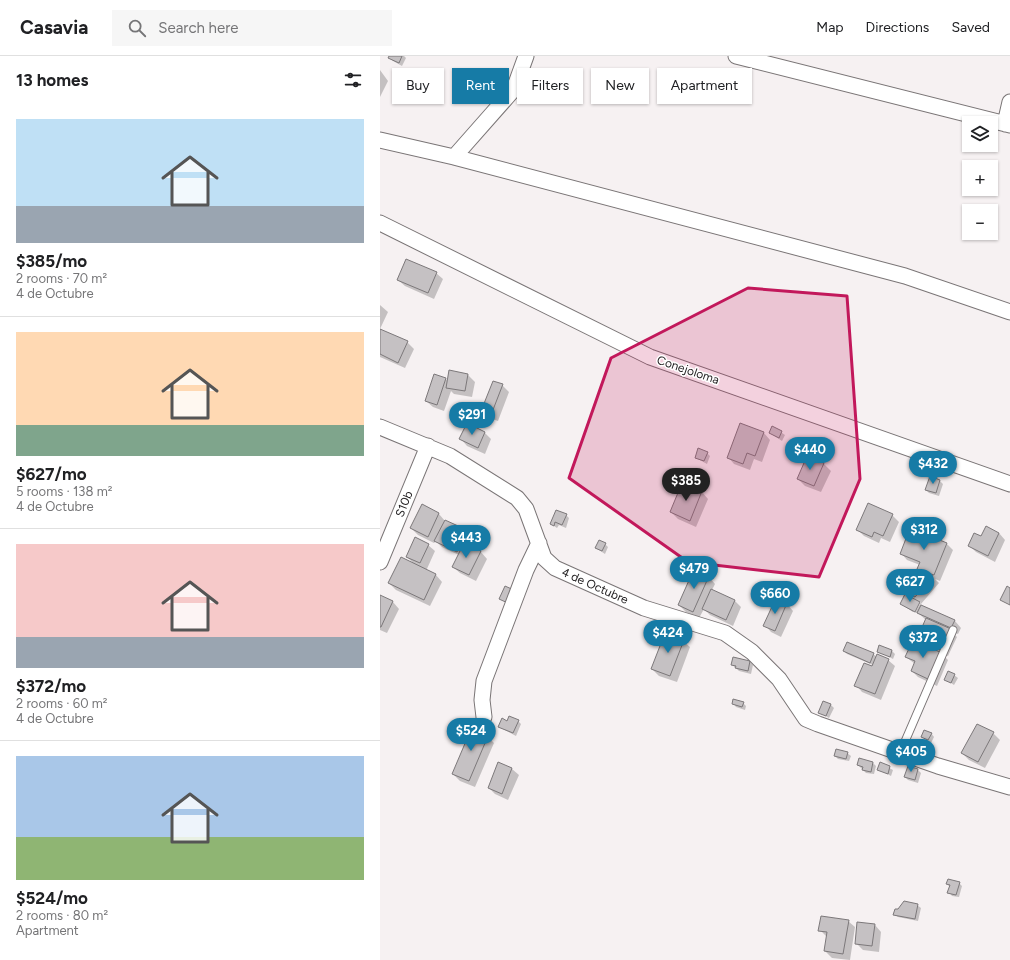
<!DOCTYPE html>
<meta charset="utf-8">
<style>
body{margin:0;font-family:Figtree,sans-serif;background:#f6f6f6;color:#202124;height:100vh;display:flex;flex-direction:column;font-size:15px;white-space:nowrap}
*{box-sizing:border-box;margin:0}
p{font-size:13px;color:#757577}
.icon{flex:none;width:22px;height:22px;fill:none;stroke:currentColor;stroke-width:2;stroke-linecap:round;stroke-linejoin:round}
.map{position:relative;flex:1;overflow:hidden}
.panel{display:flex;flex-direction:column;background:#fff;width:380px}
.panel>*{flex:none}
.top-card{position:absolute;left:12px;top:12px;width:380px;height:36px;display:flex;gap:8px}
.controls{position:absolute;left:582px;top:60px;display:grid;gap:8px}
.controls a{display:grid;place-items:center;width:36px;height:36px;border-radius:0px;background:#fff;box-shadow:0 1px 3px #0004;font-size:20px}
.price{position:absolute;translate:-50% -34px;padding:0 9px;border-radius:14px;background:#167ba6;color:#fff;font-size:13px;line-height:26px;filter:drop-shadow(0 1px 2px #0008)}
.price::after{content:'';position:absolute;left:50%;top:24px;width:12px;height:9px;margin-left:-6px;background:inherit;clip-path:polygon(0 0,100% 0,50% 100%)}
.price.current{background:#222;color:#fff}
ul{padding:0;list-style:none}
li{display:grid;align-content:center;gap:8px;height:212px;padding:0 16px}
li+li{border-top:1px solid #e0e0e0}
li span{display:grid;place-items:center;height:124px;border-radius:0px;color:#555}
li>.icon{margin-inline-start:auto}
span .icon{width:72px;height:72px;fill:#fffc;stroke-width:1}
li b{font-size:17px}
h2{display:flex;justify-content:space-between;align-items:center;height:48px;padding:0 16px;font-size:17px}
.pill{padding:0 14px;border-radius:0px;background:#fff;box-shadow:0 1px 3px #0004;font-size:14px;line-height:36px}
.pill.current{background:#167ba6;color:#fff}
header{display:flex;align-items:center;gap:24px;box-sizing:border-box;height:56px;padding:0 20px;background:#fff;border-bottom:1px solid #e0e0e0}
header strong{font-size:19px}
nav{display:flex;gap:22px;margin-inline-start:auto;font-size:14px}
.search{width:280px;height:36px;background:#f6f6f6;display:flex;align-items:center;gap:10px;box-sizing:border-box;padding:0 14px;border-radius:0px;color:#757577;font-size:15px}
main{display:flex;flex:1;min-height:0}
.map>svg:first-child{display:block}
</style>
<header>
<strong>Casavia</strong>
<div class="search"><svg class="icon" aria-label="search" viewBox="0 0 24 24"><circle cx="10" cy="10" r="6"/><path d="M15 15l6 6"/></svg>Search here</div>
<nav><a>Map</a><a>Directions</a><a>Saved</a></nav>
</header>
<main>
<section class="panel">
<h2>13 homes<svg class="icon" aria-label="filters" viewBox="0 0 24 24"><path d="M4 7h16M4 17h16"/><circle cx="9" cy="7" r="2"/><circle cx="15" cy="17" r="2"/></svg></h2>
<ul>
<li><span style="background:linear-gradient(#bfe0f5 70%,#9aa5b1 0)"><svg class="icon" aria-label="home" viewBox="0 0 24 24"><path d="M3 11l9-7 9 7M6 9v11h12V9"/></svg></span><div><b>$385/mo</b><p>2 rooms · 70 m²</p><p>4 de Octubre</p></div></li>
<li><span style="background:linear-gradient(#ffd9b3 75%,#7fa58c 0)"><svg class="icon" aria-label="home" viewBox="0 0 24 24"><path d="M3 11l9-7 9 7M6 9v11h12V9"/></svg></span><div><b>$627/mo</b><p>5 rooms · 138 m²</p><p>4 de Octubre</p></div></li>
<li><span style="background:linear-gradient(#f6c9c9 75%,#9aa5b1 0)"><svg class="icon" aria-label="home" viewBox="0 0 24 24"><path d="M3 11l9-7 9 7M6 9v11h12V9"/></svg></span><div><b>$372/mo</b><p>2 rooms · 60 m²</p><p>4 de Octubre</p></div></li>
<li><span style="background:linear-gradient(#a9c7e8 65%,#8fb573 0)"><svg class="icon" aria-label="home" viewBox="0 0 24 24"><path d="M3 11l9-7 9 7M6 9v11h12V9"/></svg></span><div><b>$524/mo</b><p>2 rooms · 80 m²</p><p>Apartment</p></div></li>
</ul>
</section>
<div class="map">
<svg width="630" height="904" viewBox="0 0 630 904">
<rect width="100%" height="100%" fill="#f6f1f2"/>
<path fill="#0003" d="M11 0H24L26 2 22 10 13 5 10 2Z
M0 14 8 25 0 41Z
M56 217 63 223 54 243 25 230 18 224Z
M0 249 8 256 0 273Z
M0 274 27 286 34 293 25 312 0 301Z
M70 316 88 319 95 326 92 341 74 338 71 335 64 355 53 351 46 345 66 323 68 326Z
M122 329 129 336 118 365 109 362 102 355Z
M88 368 105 377 111 383 105 398 87 390 81 383Z
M361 368 384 377 390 384 382 406 374 403 370 414 354 408 348 401Z
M393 371 405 379 402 385 390 377Z
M327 397 330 400 327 408 316 402Z
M428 401 444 408 451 415 441 436 425 430 418 423Z
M560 425 563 428 559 440 549 437 546 434Z
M303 428 322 436 328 443 316 471 298 463 291 456Z
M42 450 59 458 65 465 87 475 93 482 89 490 101 496 107 503 96 525 80 517 73 511 79 499 62 491 56 485 54 487 38 479 31 472Z
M186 459 189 462 186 472 179 469 177 472 171 468Z
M512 459 519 466 510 486 501 482 499 487 484 480 477 473Z
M619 477 625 484 615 506 596 496 589 489 602 481Z
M566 487 573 494 560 525 555 523 559 527 541 548 542 550 575 565 581 572 578 578 572 576 577 581 568 600 562 598 568 604 557 630 538 621 532 615 535 608 526 601 544 590 538 583 546 564 538 557H535L541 546H539L533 556 521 548 533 543 526 536 544 518 539 512 540 509 527 504 521 497Z
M225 488 228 491 225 498 216 492Z
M48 489 55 495 46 515 56 519 62 526 50 550 16 534 9 527 35 509 27 501Z
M315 515 329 521 335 528 332 534 355 545 361 551 353 570 330 559 324 553 319 562 306 556 299 549Z
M0 540 13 546 19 553 7 577 0 574Z
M397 544 407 548 413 555 401 581 391 576 385 569Z
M303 585 310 591 297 626 279 620 272 613Z
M464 595 493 598 497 601 508 604 515 610 501 644 482 636 476 629 493 609 467 598Z
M498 595H512L515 598 513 603Z
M354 602 370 606 373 609 371 618 359 615 356 612 352 609Z
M574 619 578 622 574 629 565 623Z
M353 647H363L366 650 365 654 356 651Z
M451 649 454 652 449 662 440 657Z
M138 665 141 668 136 680 119 671 127 666Z
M103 669 110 676 108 681 114 687 95 731 80 725 73 718Z
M551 677 554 681 551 687 542 681Z
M613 677 620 684 605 712 589 704 582 697Z
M467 697 471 700 469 705 458 703 455 700Z
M119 707 132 713 139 719 128 744 115 738 109 732Z
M493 707 496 710 494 718 486 717 478 709Z
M500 707 513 714 511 720 498 713Z
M538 714 541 717 538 727 528 724 525 721Z
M579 827 582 830 579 841 572 840 569 836 570 831 567 828Z
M537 849 541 852 538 865 518 861 514 858Z
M468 865 475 871 470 904 452 902 445 895 447 881 440 874Z
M495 869 501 876 499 896 483 894 476 887Z"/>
<path fill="#c5c1c3" stroke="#7c787a" d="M9 0H22L19 7 8 2Z
M26 203 57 216 48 237 17 224Z
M0 273 28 285 18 307 0 298Z
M69 314 88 318 85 335 66 332Z
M54 318 66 322 57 349 45 345Z
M113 325 123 328 111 359 101 355Z
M87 367 105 376 98 392 79 383Z
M360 367 384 376 375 400 367 397 363 408 347 402Z
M392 370 402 375 399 382 389 377Z
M318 392 328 396 324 405 315 402Z
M427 400 444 407 434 430 417 423Z
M550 420 560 424 556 437 545 434Z
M302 427 322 435 310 465 290 456Z
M488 447 513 458 503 480 494 476 492 481 476 474Z
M42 448 59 457 48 481 30 472Z
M176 454 187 458 182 469 175 466 174 470 170 468Z
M65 464 87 474 77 496 54 485Z
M606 470 619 477 608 500 588 490 594 477 601 480Z
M530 472 567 487 554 519 537 513 540 506 520 498Z
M35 481 49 488 40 507 26 501Z
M219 484 226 487 222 495 215 492Z
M84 487 101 495 89 519 72 511Z
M21 501 56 518 44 544 8 527Z
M314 513 329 520 313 556 298 549Z
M535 514 553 520 535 541 525 536Z
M125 530 136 535 130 548 119 543Z
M627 530 630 532V549L620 544Z
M331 533 355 544 346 564 322 553Z
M525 538 540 546 535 556 520 548Z
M0 539 13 545 1 571H0Z
M396 542 407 547 395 575 383 570Z
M541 549 575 564 571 572 537 557Z
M546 562 571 573 561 594 537 583Z
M285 577 304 584 290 620 271 613Z
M533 584 562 597 550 624 531 615 535 605 525 601Z
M467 586 494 597 490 607 463 595Z
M499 589 512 594 510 601 497 596Z
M497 598 509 603 495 638 474 630 484 607 492 610Z
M353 601 370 605 368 615 355 612 356 610 351 609Z
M568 615 575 618 571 627 564 624Z
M353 643 364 646 362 651 352 648Z
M443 645 451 648 446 660 438 657Z
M129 660 139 664 133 677 118 671 122 662 127 665Z
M95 664 104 668 100 677 108 680 89 725 72 718Z
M597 668 614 676 598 706 581 697Z
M544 674 552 677 548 684 541 681Z
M456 693 468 696 466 703 454 700Z
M479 702 493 706 491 716 482 714 483 711 477 709Z
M118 706 132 712 122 738 108 732Z
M500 706 510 710 508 718 497 714Z
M528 710 538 713 535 724 524 721Z
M568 823 580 826 576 839 567 837 570 829 566 828Z
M524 845 538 848 535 863 513 859 515 853H518Z
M441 860 469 864 463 898 444 895 447 876 438 875Z
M477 866 495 868 492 890 475 888Z"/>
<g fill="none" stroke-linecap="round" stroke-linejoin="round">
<defs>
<path id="service" d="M520 697 573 574"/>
<path id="minor" d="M356 0 630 69
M625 68 630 46
M0 84 74 101 525 220 630 256
M74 101 134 33 146 0
M0 167 270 301 630 428
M0 371 70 400 137 442 146 453 164 502 175 512 264 552 345 577 372 596 399 623 426 663 438 668 558 710 630 731
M0 506 48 390
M104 661 102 644 104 625 146 514 159 487"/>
</defs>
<use href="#service" stroke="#7a7576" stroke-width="9"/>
<use href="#minor" stroke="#7a7576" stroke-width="17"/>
<use href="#service" stroke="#fff" stroke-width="7"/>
<use href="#minor" stroke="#fff" stroke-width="15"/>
</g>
<path fill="#c2185b" fill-opacity="0.2" stroke="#c2185b" stroke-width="3" stroke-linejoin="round" d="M368 232 467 240 480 423 439 521 308 506 189 422 231 302Z"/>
<g text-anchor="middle" stroke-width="3" stroke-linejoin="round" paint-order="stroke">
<g font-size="12" fill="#252324" stroke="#fff">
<text transform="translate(308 314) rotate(19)" y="4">Conejoloma</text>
<text transform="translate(24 448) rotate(-68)" y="4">S10b</text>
<text transform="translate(215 530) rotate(24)" y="4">4 de Octubre</text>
</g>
</g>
</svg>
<div class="controls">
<a><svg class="icon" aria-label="layers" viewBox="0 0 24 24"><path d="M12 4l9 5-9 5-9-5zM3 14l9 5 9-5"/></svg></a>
<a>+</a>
<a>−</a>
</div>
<b class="price" style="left:92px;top:380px">$291</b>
<b class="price" style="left:430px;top:415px">$440</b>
<b class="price" style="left:553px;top:429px">$432</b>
<b class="price current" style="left:306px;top:446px">$385</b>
<b class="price" style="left:544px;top:495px">$312</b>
<b class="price" style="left:86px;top:503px">$443</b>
<b class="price" style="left:314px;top:534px">$479</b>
<b class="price" style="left:530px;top:547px">$627</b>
<b class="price" style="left:395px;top:559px">$660</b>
<b class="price" style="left:288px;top:598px">$424</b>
<b class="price" style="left:543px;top:603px">$372</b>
<b class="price" style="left:91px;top:696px">$524</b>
<b class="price" style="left:531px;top:717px">$405</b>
<div class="top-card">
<a class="pill">Buy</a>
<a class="pill current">Rent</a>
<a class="pill">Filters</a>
<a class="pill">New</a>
<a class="pill">Apartment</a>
</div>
</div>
</main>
